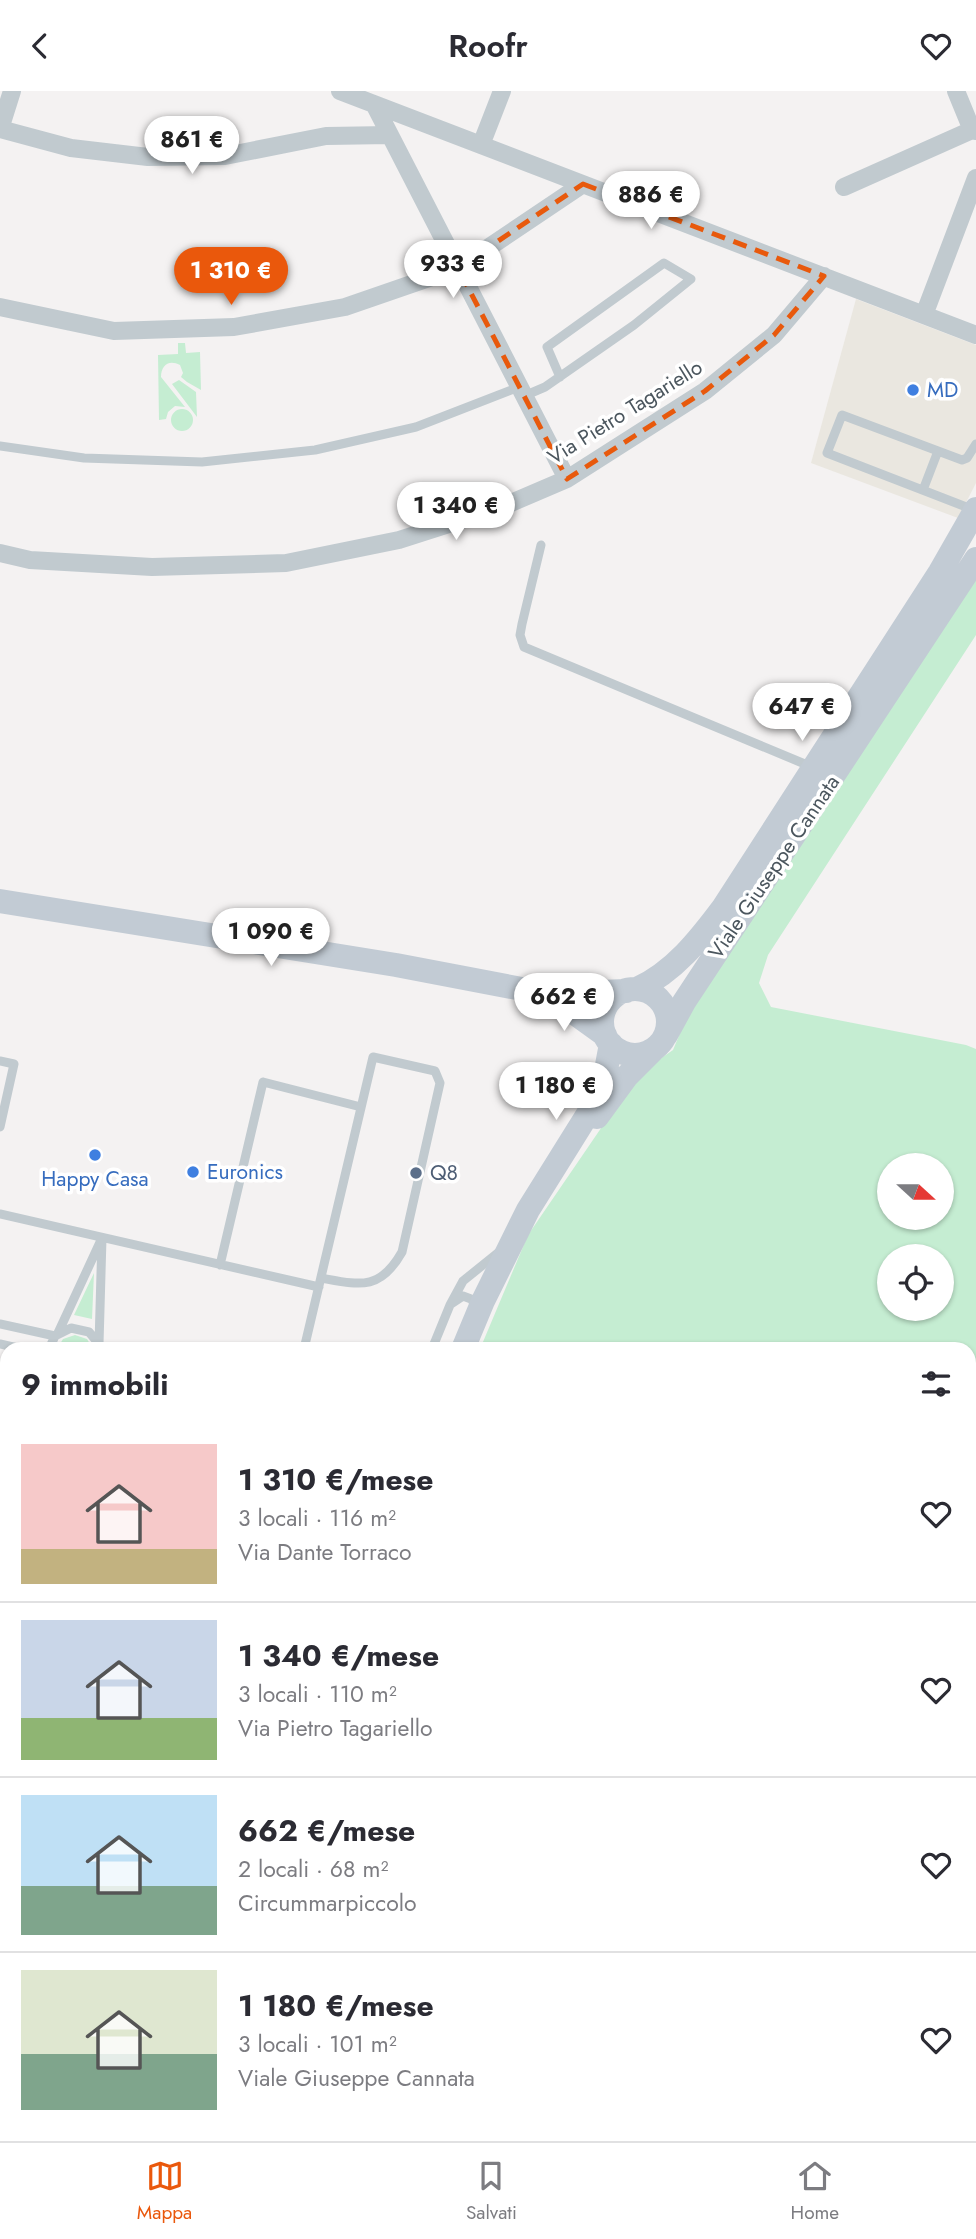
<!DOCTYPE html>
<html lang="it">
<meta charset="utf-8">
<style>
body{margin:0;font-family:Jost,sans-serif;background:#f2f2f3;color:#2b2b33;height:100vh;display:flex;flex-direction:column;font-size:26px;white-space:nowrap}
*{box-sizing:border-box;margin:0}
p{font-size:23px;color:#7c7c81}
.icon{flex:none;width:38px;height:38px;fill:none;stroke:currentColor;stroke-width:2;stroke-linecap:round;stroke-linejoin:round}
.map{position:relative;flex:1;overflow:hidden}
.side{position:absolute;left:0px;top:1251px;width:976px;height:800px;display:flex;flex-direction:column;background:#fff;border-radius:21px 21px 0 0;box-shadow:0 2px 5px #0004}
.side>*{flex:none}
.needle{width:46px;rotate:111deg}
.buttons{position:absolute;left:877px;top:1062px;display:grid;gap:14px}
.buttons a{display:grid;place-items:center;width:77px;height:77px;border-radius:50%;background:#fff;box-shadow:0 2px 5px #0004;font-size:35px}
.price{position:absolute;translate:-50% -60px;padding:0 16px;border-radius:24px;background:#fff;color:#222;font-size:23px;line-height:46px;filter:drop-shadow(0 2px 4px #0008)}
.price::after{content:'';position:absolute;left:50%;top:42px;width:21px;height:16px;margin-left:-10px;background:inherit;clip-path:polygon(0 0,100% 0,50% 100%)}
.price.current{background:#ea580c;color:#fff}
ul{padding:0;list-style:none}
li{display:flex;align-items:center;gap:21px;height:175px;padding:0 21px}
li+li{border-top:2px solid #e1e1e2}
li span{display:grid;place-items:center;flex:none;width:196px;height:140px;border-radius:0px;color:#555}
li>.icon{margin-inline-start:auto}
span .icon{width:84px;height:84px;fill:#fffc;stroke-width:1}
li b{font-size:30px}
h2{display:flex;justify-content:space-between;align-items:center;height:84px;padding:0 21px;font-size:30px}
header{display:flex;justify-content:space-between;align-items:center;height:91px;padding:0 21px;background:#fff;font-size:32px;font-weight:600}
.tabs{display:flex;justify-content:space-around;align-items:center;height:98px;border-top:2px solid #e1e1e2;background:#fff;font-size:19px;color:#7c7c81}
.tabs a{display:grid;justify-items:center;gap:4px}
.tabs .current{color:#ea580c}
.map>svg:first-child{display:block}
</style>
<header><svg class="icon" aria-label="back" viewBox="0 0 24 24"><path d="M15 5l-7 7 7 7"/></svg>Roofr<svg class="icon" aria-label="heart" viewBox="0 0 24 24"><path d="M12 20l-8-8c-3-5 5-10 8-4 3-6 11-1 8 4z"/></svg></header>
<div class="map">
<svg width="976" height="2050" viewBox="0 0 976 2050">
<rect width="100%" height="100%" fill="#f4f2f2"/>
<path fill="#eae7e0" d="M856 208 976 254V392L958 427 811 372Z"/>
<path fill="#c5edd2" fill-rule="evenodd" d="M178 252H185L186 262 200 261 201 299 187 291 181 286 183 282 180 274C169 268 161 274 161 286L185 316 175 315 168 321 166 328 159 329 158 264 178 263Z
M179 289 196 301 197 326 172 293Z
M171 329a11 11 0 1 1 22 0a11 11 0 1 1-22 0Z
M976 479V544L768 864 759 892 771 916 966 954 976 958V2050H247L241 2044H970V1258H480L528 1144 638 983 673 959 694 909ZM889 1074H942V1127H889ZM889 1166H942V1218H889Z
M94 1182 92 1228 74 1224Z
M75 1244 87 1248 93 1258H57L63 1248Z"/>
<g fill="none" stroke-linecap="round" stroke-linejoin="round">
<path stroke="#c1cacf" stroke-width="9" d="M524 305 545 296 634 234 691 188 664 172 547 256 560 286
M0 355 84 367 202 371 315 359 416 336 519 296
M923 399 938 360
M974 419 827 362 842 324 962 369 967 367 976 353
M541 454 522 533 520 544 524 556 812 676
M0 970 14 973 0 1036
M0 1123 319 1196
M220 1174 263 991 361 1016
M451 1213 463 1205 471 1208 476 1215
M0 1233 55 1245
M58 1242 102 1147 99 1253
M0 1253 22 1258
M49 1258 55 1245 71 1237 89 1241 99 1253
M304 1258C327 1161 350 1064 373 966L435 980 440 992 402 1161C380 1200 360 1194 321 1187
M432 1258 450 1214 463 1190 499 1161
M0 1523 7 1503
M0 1555 7 1560
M0 1660 7 1662
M0 1931 7 1933
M0 1965 7 1967
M0 1985 7 1987
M120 2044 121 2049 123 2044
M151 2050V2044"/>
<path stroke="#c1cacf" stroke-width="18" d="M340 0 976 244
M956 0 972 39
M374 13 567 388
M0 38 71 57 148 66 225 65 326 45 390 44
M0 38 12 0
M481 54 502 0
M844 96 972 39 976 40
M0 216 114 240 234 236 345 216 458 177 583 93
M924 224 976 87
M0 462 30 469 152 476 286 472 399 449 499 417 567 388 705 300 774 244 824 185"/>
<path stroke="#c2cbd4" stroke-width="24" d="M0 810 396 874 548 903 626 900
M637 898C674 881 699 849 723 817L940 481 976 418
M602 931a33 33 0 1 1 66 0a33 33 0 1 1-66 0Z
M548 903 605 944
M666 944 684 911 976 468
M597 1026 627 985 652 960
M463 1258 483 1210 528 1119 591 1018 606 979 611 953
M179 2050 181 2044"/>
</g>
<path fill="none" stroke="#e8590c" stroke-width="5" stroke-dasharray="14 9" stroke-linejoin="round" d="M583 93 824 185 774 244 705 300 567 388 458 177Z"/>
<g fill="#3f7fe0" stroke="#fff" stroke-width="2.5">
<circle cx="913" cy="299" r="7"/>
<circle cx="95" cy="1064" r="7"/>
<circle cx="193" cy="1081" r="7"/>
</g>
<circle fill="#5c6f8a" stroke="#fff" stroke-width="2.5" cx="416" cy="1082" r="7"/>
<g text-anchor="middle" stroke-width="7" stroke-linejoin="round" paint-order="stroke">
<g font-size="21" fill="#366cbe" stroke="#fff" text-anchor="start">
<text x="927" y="306">MD</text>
<text x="207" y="1088">Euronics</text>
<text x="95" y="1095" text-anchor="middle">Happy Casa</text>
</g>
<g font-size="21" fill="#4b565e" stroke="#fff">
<text transform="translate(625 321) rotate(-32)" y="7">Via Pietro Tagariello</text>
<text transform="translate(774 776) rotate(-56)" y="7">Viale Giuseppe Cannata</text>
</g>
<g font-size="21" fill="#4e5e75" stroke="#fff" text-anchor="start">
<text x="430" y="1089">Q8</text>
</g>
</g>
</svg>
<div class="buttons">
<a><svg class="needle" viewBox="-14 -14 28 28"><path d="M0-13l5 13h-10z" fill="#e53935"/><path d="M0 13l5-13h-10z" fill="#7c7c81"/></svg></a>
<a><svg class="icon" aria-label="locate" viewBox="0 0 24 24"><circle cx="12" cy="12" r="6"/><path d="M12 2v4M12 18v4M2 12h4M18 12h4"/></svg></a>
</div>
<b class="price" style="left:192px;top:85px">861 €</b>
<b class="price" style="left:651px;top:140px">886 €</b>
<b class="price" style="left:453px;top:209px">933 €</b>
<b class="price current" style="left:231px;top:216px">1 310 €</b>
<b class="price" style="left:456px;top:451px">1 340 €</b>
<b class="price" style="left:802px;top:652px">647 €</b>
<b class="price" style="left:271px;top:877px">1 090 €</b>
<b class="price" style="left:564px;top:942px">662 €</b>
<b class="price" style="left:556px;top:1031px">1 180 €</b>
<section class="side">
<h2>9 immobili<svg class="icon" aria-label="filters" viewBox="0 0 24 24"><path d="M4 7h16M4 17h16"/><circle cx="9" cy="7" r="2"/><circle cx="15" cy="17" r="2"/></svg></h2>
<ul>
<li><span style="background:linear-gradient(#f6c9c9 75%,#c2b280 0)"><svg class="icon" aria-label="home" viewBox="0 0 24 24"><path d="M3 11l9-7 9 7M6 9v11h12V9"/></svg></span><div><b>1 310 €/mese</b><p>3 locali · 116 m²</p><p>Via Dante Torraco</p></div><svg class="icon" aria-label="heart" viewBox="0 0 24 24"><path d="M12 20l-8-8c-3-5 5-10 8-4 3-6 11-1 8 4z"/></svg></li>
<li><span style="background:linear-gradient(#c9d6e8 70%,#8fb573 0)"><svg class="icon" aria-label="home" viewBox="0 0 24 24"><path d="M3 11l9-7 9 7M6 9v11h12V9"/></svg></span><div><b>1 340 €/mese</b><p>3 locali · 110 m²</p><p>Via Pietro Tagariello</p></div><svg class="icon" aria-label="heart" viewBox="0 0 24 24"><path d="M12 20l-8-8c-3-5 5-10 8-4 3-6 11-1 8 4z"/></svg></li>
<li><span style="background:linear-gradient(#bfe0f5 65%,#7fa58c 0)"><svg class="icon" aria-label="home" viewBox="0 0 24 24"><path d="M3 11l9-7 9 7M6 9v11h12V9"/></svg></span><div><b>662 €/mese</b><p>2 locali · 68 m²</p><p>Circummarpiccolo</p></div><svg class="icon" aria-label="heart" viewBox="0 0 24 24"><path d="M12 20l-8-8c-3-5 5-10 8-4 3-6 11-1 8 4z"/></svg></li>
<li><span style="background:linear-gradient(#dfe7d0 60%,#7fa58c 0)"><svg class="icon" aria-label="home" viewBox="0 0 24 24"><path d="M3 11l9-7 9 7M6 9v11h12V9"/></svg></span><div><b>1 180 €/mese</b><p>3 locali · 101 m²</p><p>Viale Giuseppe Cannata</p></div><svg class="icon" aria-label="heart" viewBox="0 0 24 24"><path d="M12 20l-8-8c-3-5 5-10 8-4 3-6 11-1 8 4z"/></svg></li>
</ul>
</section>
</div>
<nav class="tabs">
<a class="current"><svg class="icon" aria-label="map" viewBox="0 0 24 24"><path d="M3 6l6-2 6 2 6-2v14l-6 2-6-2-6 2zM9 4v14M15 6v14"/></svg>Mappa</a>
<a><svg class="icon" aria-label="saved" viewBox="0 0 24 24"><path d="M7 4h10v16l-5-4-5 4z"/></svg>Salvati</a>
<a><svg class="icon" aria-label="home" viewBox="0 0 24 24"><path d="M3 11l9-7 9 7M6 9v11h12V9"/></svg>Home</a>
</nav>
